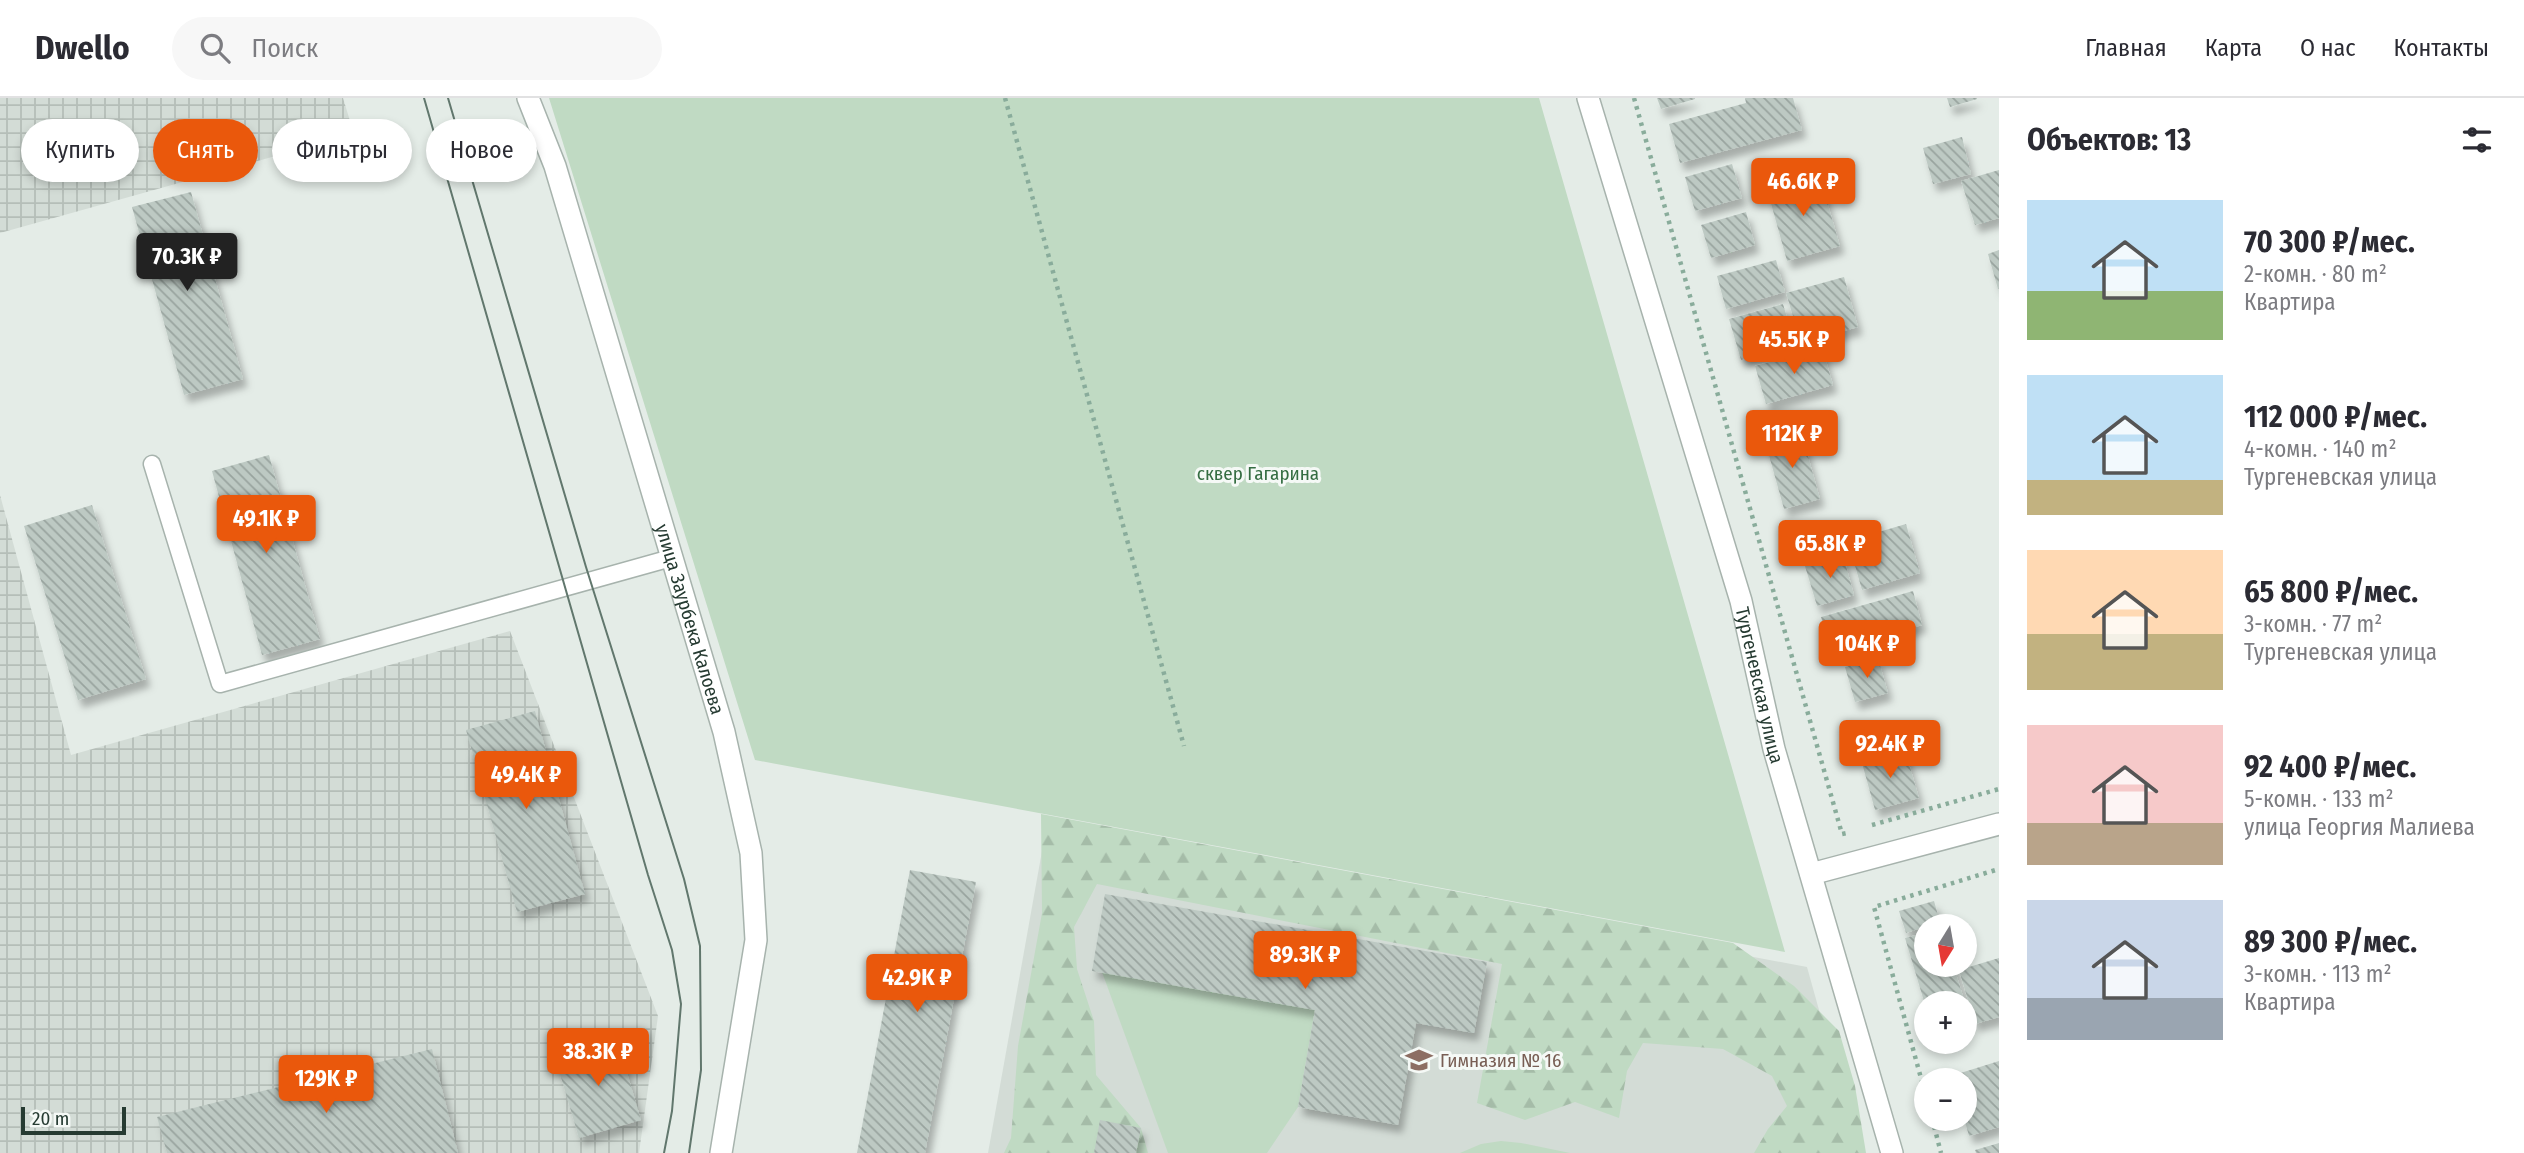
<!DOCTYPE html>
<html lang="ru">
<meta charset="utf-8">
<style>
body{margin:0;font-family:"Fira Sans Condensed",sans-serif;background:#f7f7f7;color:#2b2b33;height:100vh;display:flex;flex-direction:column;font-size:26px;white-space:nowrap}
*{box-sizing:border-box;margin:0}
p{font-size:23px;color:#7c7c81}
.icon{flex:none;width:38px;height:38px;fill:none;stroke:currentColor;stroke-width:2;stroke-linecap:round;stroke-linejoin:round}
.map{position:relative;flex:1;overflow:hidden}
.sheet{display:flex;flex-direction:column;background:#fff;width:525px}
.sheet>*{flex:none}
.top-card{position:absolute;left:21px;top:21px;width:665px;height:63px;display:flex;gap:14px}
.needle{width:46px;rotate:191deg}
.buttons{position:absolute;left:1914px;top:816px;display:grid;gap:14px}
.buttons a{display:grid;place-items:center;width:63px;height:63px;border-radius:50%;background:#fff;box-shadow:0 4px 10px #0003;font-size:35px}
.scale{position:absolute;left:21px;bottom:18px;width:105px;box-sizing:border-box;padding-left:7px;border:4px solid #263b32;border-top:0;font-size:19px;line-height:24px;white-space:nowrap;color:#263b32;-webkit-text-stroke:5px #f5f9f6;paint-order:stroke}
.price{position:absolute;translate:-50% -60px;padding:0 16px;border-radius:7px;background:#ea580c;color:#fff;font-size:23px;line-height:46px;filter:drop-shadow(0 2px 4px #0008)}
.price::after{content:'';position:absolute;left:50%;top:42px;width:21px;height:16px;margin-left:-10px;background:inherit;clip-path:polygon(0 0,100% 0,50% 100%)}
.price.selected{background:#222;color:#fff}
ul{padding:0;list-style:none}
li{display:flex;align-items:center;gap:21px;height:175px;padding:0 28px}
li span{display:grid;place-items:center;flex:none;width:196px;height:140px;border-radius:0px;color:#555}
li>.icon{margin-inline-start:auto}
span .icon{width:84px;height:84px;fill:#fffc;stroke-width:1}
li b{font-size:30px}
h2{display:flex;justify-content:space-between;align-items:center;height:84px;padding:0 28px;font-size:30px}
.tag{padding:0 24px;border-radius:32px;background:#fff;box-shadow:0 4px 10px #0003;font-size:24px;line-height:63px}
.tag.selected{background:#ea580c;color:#fff}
header{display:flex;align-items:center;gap:42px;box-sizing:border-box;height:98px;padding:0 35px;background:#fff;border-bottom:2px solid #e1e1e2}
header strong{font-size:33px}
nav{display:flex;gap:38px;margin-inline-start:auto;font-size:24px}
.search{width:490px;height:63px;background:#f7f7f7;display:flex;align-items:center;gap:18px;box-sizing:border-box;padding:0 24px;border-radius:38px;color:#7c7c81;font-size:26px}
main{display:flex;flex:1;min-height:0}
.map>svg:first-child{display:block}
</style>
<header>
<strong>Dwello</strong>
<div class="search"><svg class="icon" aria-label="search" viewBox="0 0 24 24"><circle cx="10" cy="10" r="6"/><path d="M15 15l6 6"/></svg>Поиск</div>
<nav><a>Главная</a><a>Карта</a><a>О нас</a><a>Контакты</a></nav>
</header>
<main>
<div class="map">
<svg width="1999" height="1055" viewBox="0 0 1999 1055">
<defs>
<pattern id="industrial-grid" width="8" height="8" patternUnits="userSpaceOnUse" patternTransform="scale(1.75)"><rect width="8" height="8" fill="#d3dcd6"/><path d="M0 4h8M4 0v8" fill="none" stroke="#b5beb8"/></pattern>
<pattern id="forest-firs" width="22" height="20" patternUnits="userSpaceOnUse" patternTransform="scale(1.75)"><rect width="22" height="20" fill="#c0dac3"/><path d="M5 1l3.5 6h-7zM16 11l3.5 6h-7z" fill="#a5bca8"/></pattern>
<pattern id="building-back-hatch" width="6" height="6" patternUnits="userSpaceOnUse" patternTransform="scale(1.75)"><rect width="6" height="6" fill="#bdc9c3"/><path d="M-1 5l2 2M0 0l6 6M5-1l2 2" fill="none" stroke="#99a49f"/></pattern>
<filter id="shadow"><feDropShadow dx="4.5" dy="8" stdDeviation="3.5" flood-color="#0004"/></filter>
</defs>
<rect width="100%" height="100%" fill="#e4ece7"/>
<path fill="#d3dcd6" d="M1047 725 1807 869 1859 1055H988Z"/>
<path fill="url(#industrial-grid)" d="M0 0H343L354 36 0 135Z
M0 397 71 657 510 533 658 918 639 1055H0Z"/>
<path fill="#c0dac3" d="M549 0H1539L1785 854 755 662Z
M1102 874 1315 912 1298 1009 1267 1055H1168Z
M1501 1043 1521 1045 1570 1055H1460L1481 1046Z"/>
<path fill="url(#forest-firs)" d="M1041 716 1733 845 1794 888 1839 933 1855 988 1866 1055H1754L1768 1031 1787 1008 1772 978 1723 951 1643 945 1627 973 1619 1020 1575 1004 1525 1022 1477 1005 1502 866 1097 786 1074 829 1077 871 1094 923 1096 977 1141 1030 1148 1055H1004L1011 1040 1018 948 1042 815Z"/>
<path fill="url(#building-back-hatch)" filter="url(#shadow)" d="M1657 0H1695V1L1661 11Z
M1745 0H1793L1802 32 1680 65 1669 26 1746 5Z
M1947 0H1977V1L1950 9Z
M1962 39 1971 76 1933 86 1923 50Z
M1732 66 1742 100 1695 113 1685 79Z
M1999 72V120L1975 127 1961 83Z
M1819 76 1840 148 1787 163 1767 91Z
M191 94 243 281 184 297 132 109Z
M1746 114 1755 147 1711 160 1701 127Z
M1999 152V191H1998L1988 156Z
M1776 162 1785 194 1726 211 1717 178Z
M1844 179 1858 229 1801 245 1786 195Z
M1783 206 1795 247 1741 262 1729 221Z
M1822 249 1833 287 1766 306 1755 268Z
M1801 333 1820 401 1784 411 1765 343Z
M269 357 320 541 262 557 212 373Z
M92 407 146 581 78 602 24 428Z
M1906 426 1920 475 1862 492 1848 443Z
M1843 457 1854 497 1817 508 1805 468Z
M1913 493 1922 527 1831 553 1821 519Z
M1878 560 1888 595 1855 604 1845 569Z
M535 613 585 796 517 814 466 632Z
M1905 652 1919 700 1875 712 1862 665Z
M910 772 976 784 925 1055H857Z
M1105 796 1487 864 1474 935 1416 925 1398 1027 1298 1009 1315 912 1092 873Z
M1934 803 1940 824 1906 835 1899 813Z
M1927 834V866H1953L1965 905H1927L1926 910 1905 840Z
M1999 860V919L1975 926 1959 872Z
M617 941 641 1022 579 1040 555 959Z
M432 951 458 1055H167L157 1019Z
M1999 963V1029L1969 1038 1964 1020 1965 982H1953L1951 978Z
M1100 1022 1141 1030 1136 1055H1094Z
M1999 1045V1055H1976L1975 1052Z"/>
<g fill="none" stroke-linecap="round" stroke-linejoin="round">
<defs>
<path id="service" d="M152 366 220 586 671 460"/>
<g id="minor">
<path id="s1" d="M528 0 555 68 724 634 751 755 756 842 721 1055"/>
<path id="s2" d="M1588 0 1741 503 1774 651 1892 1055"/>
<path d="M1811 776 1999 726"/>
</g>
</defs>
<use href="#service" stroke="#a7b3ad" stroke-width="19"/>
<use href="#minor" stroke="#a7b3ad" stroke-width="24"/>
<path stroke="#89ac9b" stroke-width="4.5" stroke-dasharray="3.5 5" stroke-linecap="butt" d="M1005 0 1184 648
M1634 0 1842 736 1847 735
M1872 727 1999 691
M1927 1002 1874 809 1999 771
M1932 1020 1941 1055"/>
<use href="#service" stroke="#fff" stroke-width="16"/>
<use href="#minor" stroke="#fff" stroke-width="21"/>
<path stroke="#61776d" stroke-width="2" d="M424 0 648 777 672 852 681 906 672 1013 664 1055
M448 0 586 469 684 781 700 848 701 972 689 1055"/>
</g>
<defs>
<symbol id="school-bare" viewBox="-9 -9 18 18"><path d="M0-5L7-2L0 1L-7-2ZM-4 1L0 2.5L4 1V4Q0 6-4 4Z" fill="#8d6e63" stroke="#f5f9f6" stroke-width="2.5" paint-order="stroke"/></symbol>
</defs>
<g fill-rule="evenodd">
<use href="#school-bare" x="1400" y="943" width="38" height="38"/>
</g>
<g text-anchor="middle" stroke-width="6" stroke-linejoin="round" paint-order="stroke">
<g font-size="19" fill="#356d42" stroke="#f5f9f6">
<text x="1258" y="382">сквер Гагарина</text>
</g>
<g font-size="19" fill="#263b32" stroke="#f5f9f6">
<text dy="7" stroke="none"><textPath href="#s1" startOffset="546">улица Заурбека Калоева</textPath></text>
<text dy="7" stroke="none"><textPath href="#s2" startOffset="612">Тургеневская улица</textPath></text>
</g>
<g font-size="19" fill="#785e54" stroke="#f5f9f6" text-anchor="start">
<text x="1440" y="969">Гимназия № 16</text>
</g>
</g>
</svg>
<div class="buttons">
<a><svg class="needle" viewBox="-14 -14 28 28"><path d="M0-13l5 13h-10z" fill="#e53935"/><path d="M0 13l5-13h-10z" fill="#7c7c81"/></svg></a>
<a>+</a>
<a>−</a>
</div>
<div class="scale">20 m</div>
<b class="price" style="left:1803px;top:120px">46.6K ₽</b>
<b class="price selected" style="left:187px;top:195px">70.3K ₽</b>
<b class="price" style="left:1794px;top:278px">45.5K ₽</b>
<b class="price" style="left:1792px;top:372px">112K ₽</b>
<b class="price" style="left:266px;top:457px">49.1K ₽</b>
<b class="price" style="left:1830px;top:482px">65.8K ₽</b>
<b class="price" style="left:1867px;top:582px">104K ₽</b>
<b class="price" style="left:1890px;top:682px">92.4K ₽</b>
<b class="price" style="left:526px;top:713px">49.4K ₽</b>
<b class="price" style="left:1305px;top:893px">89.3K ₽</b>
<b class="price" style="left:917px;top:916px">42.9K ₽</b>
<b class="price" style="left:598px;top:990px">38.3K ₽</b>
<b class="price" style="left:326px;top:1017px">129K ₽</b>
<div class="top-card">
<a class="tag">Купить</a>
<a class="tag selected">Снять</a>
<a class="tag">Фильтры</a>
<a class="tag">Новое</a>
</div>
</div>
<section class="sheet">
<h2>Объектов: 13<svg class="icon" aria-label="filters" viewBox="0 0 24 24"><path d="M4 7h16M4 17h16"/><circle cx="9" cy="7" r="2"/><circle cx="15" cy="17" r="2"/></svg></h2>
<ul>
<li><span style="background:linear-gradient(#bfe0f5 65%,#8fb573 0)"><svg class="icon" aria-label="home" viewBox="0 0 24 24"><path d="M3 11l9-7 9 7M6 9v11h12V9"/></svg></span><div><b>70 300 ₽/мес.</b><p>2-комн. · 80 m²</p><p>Квартира</p></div></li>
<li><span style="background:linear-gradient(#bfe0f5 75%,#c2b280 0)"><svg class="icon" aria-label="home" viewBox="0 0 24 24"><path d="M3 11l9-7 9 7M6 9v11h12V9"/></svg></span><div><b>112 000 ₽/мес.</b><p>4-комн. · 140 m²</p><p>Тургеневская улица</p></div></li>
<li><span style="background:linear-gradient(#ffd9b3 60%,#c2b280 0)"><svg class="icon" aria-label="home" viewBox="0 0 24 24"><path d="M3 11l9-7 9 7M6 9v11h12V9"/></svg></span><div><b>65 800 ₽/мес.</b><p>3-комн. · 77 m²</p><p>Тургеневская улица</p></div></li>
<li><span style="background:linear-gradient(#f6c9c9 70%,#b9a48a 0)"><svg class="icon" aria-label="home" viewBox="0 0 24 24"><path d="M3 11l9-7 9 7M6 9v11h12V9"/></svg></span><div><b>92 400 ₽/мес.</b><p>5-комн. · 133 m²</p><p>улица Георгия Малиева</p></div></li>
<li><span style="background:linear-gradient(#c9d6e8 70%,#9aa5b1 0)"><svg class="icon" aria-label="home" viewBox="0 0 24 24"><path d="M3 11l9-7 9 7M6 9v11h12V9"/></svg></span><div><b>89 300 ₽/мес.</b><p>3-комн. · 113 m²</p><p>Квартира</p></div></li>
</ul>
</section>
</main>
